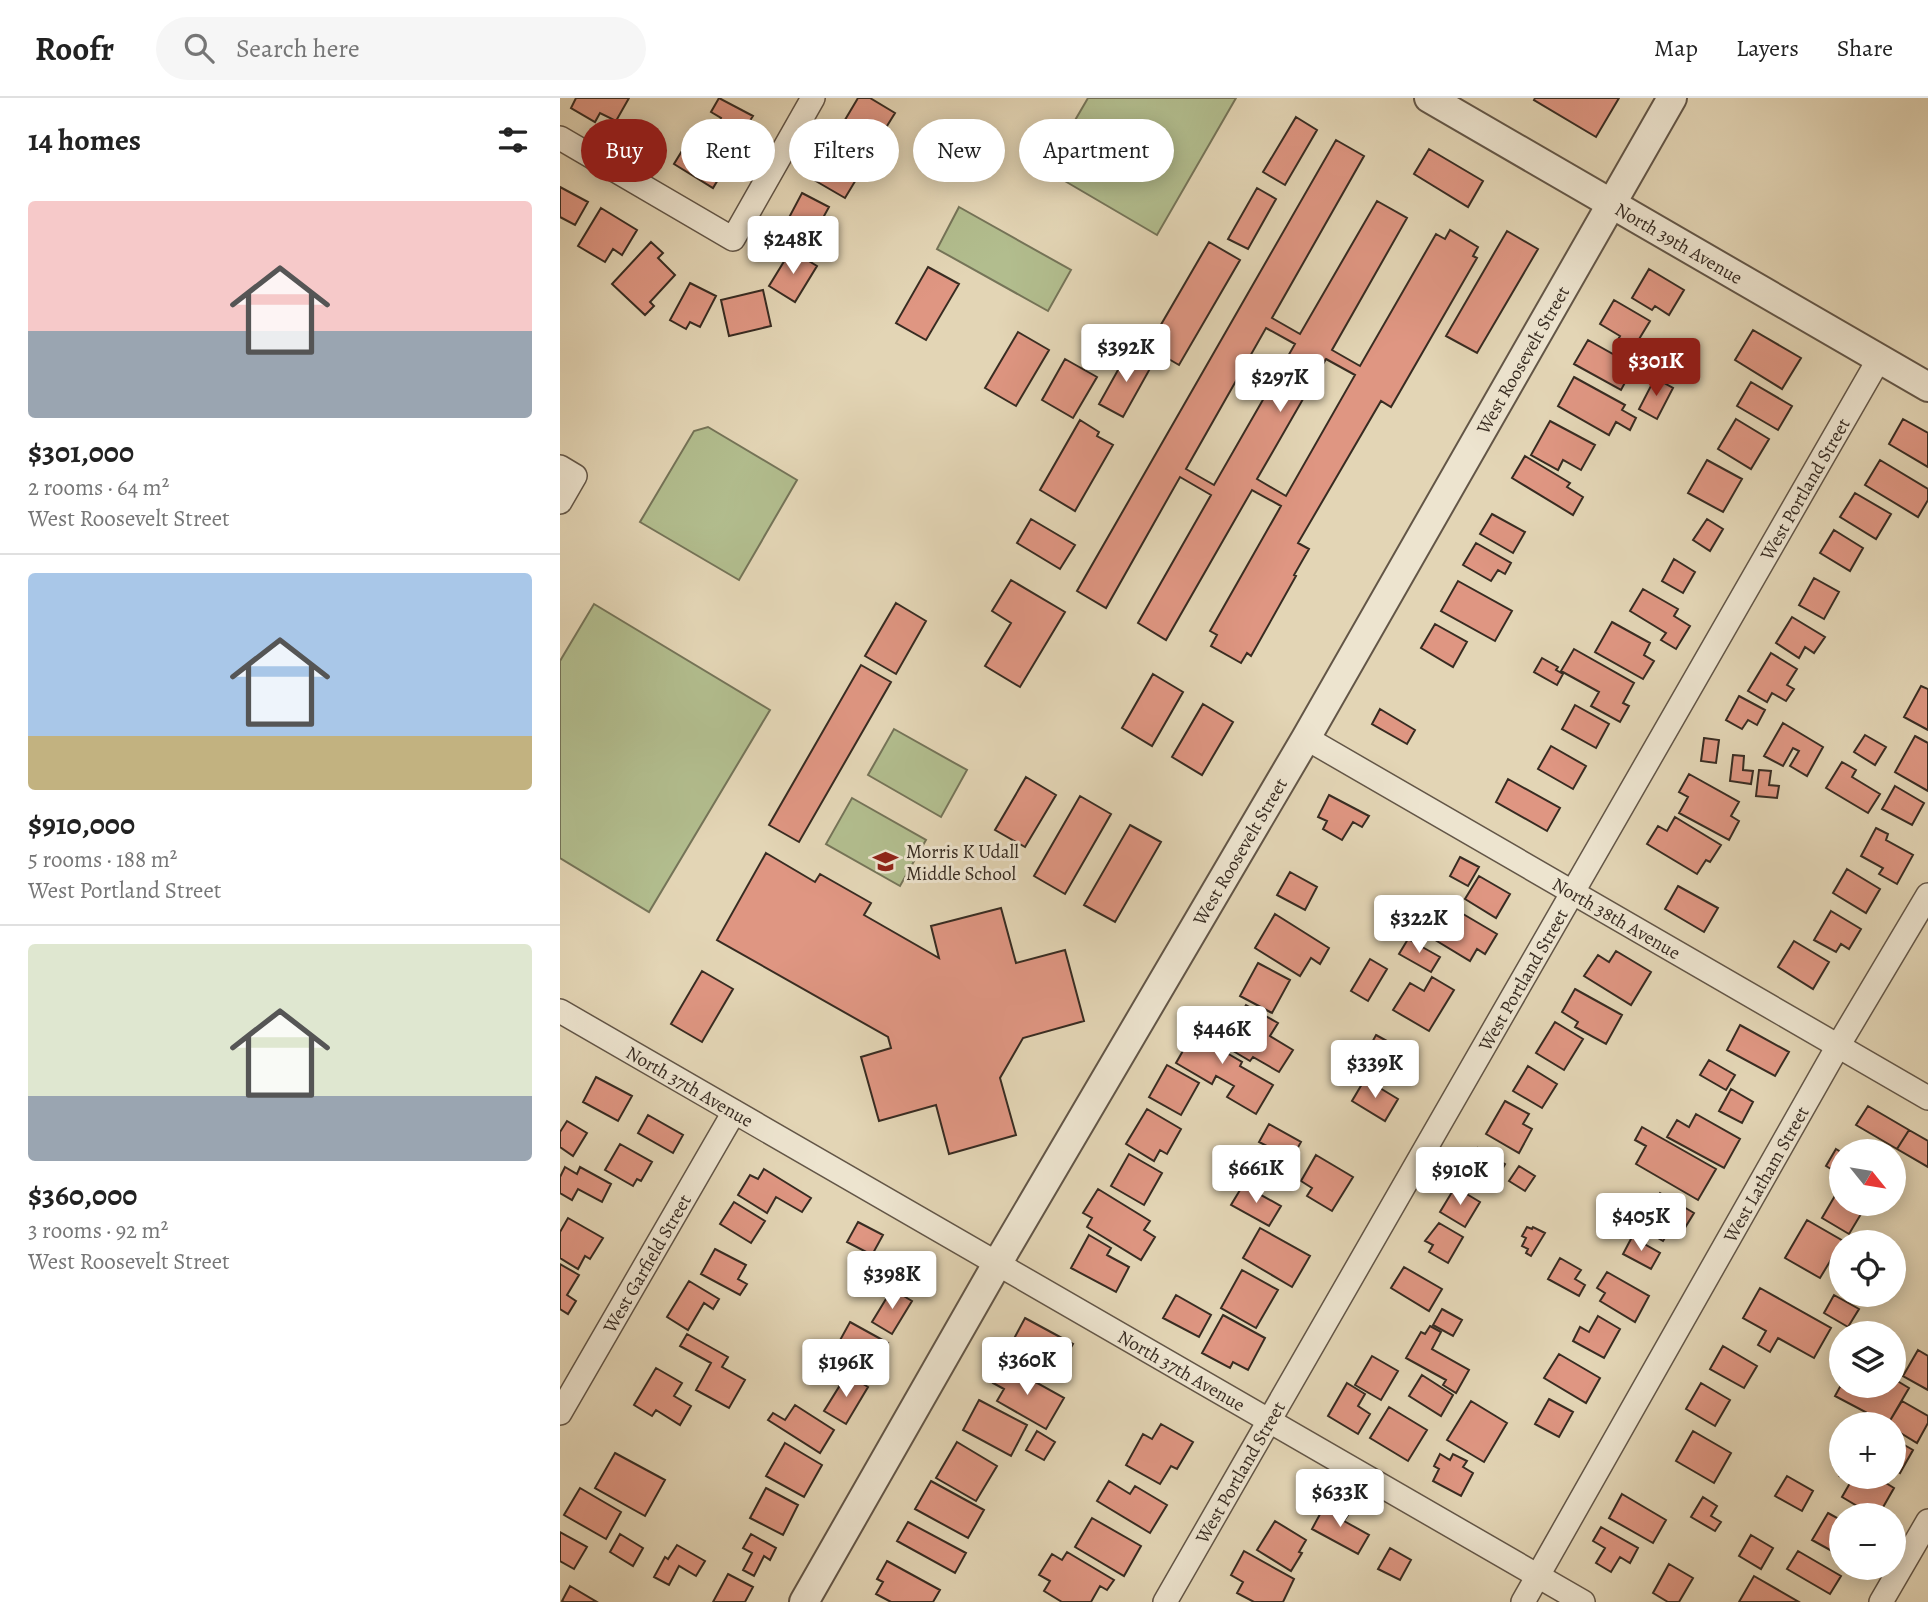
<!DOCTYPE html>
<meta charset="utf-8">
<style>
body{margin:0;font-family:Alegreya,serif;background:#f6f6f6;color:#222;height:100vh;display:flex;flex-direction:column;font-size:26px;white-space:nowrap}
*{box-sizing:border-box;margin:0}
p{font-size:23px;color:#767676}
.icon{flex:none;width:38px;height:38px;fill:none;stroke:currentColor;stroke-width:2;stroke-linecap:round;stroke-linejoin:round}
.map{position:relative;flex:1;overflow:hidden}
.details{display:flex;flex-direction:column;background:#fff;width:560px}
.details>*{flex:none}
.banner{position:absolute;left:21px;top:21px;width:665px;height:63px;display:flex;gap:14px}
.needle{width:46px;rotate:120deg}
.tools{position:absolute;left:1269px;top:1041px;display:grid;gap:14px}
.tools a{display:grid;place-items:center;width:77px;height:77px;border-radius:50%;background:#fff;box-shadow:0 4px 18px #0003;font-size:35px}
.price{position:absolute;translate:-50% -60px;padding:0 16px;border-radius:7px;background:#fff;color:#222;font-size:23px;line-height:46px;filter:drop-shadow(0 2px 4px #0008)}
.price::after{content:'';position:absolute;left:50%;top:42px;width:21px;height:16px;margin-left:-10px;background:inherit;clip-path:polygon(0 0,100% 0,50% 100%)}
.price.current{background:#8f2418;color:#fff}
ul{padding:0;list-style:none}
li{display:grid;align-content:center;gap:14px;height:371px;padding:0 28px}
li+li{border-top:2px solid #e0e0e0}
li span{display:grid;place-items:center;height:217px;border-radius:7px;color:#555}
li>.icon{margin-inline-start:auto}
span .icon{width:126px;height:126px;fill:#fffc;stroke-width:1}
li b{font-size:30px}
h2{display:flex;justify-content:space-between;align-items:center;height:84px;padding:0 28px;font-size:30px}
.tag{padding:0 24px;border-radius:32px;background:#fff;box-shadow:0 4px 18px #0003;font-size:24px;line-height:63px}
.tag.current{background:#8f2418;color:#fff}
header{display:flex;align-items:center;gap:42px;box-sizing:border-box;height:98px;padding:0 35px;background:#fff;border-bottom:2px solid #e0e0e0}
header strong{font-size:33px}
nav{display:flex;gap:38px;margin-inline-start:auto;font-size:24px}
.search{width:490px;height:63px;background:#f6f6f6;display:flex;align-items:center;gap:18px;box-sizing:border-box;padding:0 24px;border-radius:38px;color:#767676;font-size:26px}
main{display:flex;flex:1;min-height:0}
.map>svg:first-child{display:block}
</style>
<header>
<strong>Roofr</strong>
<div class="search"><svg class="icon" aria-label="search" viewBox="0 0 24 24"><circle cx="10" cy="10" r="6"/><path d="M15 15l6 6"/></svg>Search here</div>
<nav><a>Map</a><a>Layers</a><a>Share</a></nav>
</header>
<main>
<section class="details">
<h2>14 homes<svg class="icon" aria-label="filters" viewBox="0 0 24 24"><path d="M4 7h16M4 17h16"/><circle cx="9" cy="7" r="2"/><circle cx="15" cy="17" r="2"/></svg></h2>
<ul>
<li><span style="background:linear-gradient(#f6c9c9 60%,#9aa5b1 0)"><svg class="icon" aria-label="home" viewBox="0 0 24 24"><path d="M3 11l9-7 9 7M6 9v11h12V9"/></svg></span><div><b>$301,000</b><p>2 rooms · 64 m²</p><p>West Roosevelt Street</p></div></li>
<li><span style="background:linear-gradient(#a9c7e8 75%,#c2b280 0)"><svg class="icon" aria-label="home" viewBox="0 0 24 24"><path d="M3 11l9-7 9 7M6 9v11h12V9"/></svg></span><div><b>$910,000</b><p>5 rooms · 188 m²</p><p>West Portland Street</p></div></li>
<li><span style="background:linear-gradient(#dfe7d0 70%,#9aa5b1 0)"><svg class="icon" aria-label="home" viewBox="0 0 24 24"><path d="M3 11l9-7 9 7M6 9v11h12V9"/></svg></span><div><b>$360,000</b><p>3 rooms · 92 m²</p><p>West Roosevelt Street</p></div></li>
</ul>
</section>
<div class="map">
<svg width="1368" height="1504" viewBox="0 0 1368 1504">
<rect width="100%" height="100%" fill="#e3d5b5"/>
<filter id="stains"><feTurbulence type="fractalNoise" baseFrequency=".00286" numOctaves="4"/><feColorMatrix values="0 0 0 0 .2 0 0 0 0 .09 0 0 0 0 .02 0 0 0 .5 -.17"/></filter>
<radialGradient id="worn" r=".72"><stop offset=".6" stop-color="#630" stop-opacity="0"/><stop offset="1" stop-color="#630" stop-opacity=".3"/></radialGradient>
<path fill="#b2bd8e" stroke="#757458" stroke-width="2" d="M528 0H676L597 137 486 72Z
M399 109 511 172 488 213 377 151Z
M148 329 237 382 179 482 80 424 134 333Z
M34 506 210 612 89 814 0 760V563Z
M334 631 407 672 381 719 308 677Z
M292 700 366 742 340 788 266 746Z"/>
<path fill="#df9682" stroke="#382c22" stroke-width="2" fill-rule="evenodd" d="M16 0H69L56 23 40 15 35 24 11 10Z
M159 0 193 18 177 43 156 30 161 20 151 14Z
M298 0H310L335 15 309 57 276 37Z
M975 0H1059L1036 39 974 2Z
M736 19 757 32 725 87 703 74Z
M144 37 174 55 153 90 114 66 128 43 136 49Z
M776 42 804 58 712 220 740 236 817 103 847 120 772 252 800 268 876 136 885 141 890 132 918 149 913 158 917 160 831 309 821 303 738 445 749 451 734 477 736 478 691 558 687 555 681 565 651 548 657 537 650 533 721 408 692 392 606 542 578 525 651 397 620 379 546 510 517 493ZM706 230 735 246 654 387 626 371ZM766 261 795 277 726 398 697 381Z
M275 47 306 65 285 100 254 82Z
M869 51 923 83 908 109 854 76Z
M0 89 28 104 15 127 0 119Z
M697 90 716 101 688 151 668 141Z
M242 95 269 109 264 118 275 124 262 149 224 129Z
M41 110 77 132 62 157 53 151 45 164 18 148Z
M947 133 978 151 917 255 886 238Z
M91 144 103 155 98 160 115 177 90 204 94 208 85 217 52 186Z
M649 144 680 162 619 267 588 249Z
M231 152 257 168 235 204 209 188Z
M368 169 399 186 366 242 336 225Z
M1089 171 1124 192 1109 217 1095 208 1092 212 1072 200Z
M130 185 156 198 140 229 130 224 126 231 110 222Z
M203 192 211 228 169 238 161 202Z
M1054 202 1090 223 1070 256 1055 247 1060 238 1040 226Z
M1193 232 1241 260 1222 291 1175 262Z
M458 234 489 252 456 308 425 290Z
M1028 242 1074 268 1061 292 1014 266Z
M568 254 592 267 563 319 539 306Z
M505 261 537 279 513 320 482 302Z
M1014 279 1065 307 1062 312 1076 320 1070 332 1056 324 1049 337 998 308Z
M1095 280 1113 290 1097 321 1079 311Z
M1191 284 1232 308 1218 332 1177 308Z
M1176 321 1209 341 1191 371 1158 351Z
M1343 321 1368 335V369L1329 346Z
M520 322 539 334 537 338 553 347 515 413 480 392Z
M990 323 1035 347 1021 372 1003 362 998 372 971 357Z
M965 358 1010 385 1007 389 1023 399 1013 417 952 380Z
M1147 362 1182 381 1163 414 1128 395Z
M1320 362 1368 391V402L1358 419 1305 387Z
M1295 395 1331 416 1316 441 1280 419Z
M932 416 965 434 953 455 920 436Z
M471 421 515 447 500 471 457 445Z
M1147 421 1163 431 1150 453 1133 442Z
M1274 432 1303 450 1290 473 1260 455Z
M916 445 951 465 945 476 938 472 931 483 903 467Z
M1114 461 1135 474 1123 495 1102 483Z
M1254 480 1279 494 1264 521 1239 507Z
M451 482 505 514 460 589 425 568 451 525 432 513Z
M898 483 952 513 935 543 881 513Z
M1083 491 1118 511 1114 518 1130 528 1116 551 1101 542 1106 535 1070 513Z
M336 505 366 523 336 576 305 558Z
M1232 519 1265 539 1254 555 1245 549 1239 560 1216 545Z
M1052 524 1090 545 1084 557 1094 563 1083 581 1035 554Z
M875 526 907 544 893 569 861 550Z
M1014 551 1074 585 1063 605 1069 608 1060 624 1031 608 1039 594 1001 573Z
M1211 555 1237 571 1227 587 1234 591 1226 603 1212 595 1207 604 1188 593Z
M982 560 998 569 996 572 1003 576 997 587 974 574Z
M301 567 331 584 239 744 209 727Z
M593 576 623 594 592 648 562 630Z
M1361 588 1368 591V632L1344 619Z
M1179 598 1205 612 1197 627 1188 622 1182 631 1166 622Z
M643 606 673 624 642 677 612 659Z
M1015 607 1049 626 1036 650 1002 631Z
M820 611 855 632 847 646 812 626Z
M1223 625 1263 649 1247 678 1230 668 1239 653 1233 650 1223 668 1204 658Z
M1305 637 1326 649 1315 667 1294 654Z
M1355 638 1368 645V693L1335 674Z
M1144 640 1159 642 1156 665 1141 663Z
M991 648 1026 668 1013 691 978 671Z
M1173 657 1184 658 1183 672 1193 673 1191 686 1170 683Z
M1282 664 1296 672 1292 679 1320 696 1308 715 1266 690Z
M1199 672 1211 673 1209 687 1219 688 1217 700 1196 698Z
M1129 676 1179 704 1171 718 1179 723 1169 742 1119 715 1128 699 1119 694Z
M466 679 496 697 465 749 435 732Z
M948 681 1000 710 987 733 936 704Z
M1335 688 1364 705 1352 727 1322 711Z
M769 697 809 718 802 729 793 724 782 742 763 731 767 723 758 719Z
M520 698 551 716 505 796 474 778Z
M1115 719 1161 747 1150 764 1146 762 1137 776 1087 746 1098 728 1107 733Z
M570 727 601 744 555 824 524 807Z
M1316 730 1328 736 1326 742 1353 757 1337 786 1319 776 1323 770 1301 758Z
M206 755 255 784 260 776 311 805 304 817 379 860 371 828 441 810 456 865 505 852 524 923 463 940 440 980 456 1037 389 1056 376 1007 319 1023 301 959 331 950 328 939 157 842Z
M900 759 919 769 908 788 890 778Z
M1287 771 1320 791 1306 815 1273 795Z
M730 774 757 789 745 812 717 797Z
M919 778 950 796 936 820 905 801Z
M1118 788 1158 810 1144 834 1105 811Z
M881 803 937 836 925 856 917 851 910 863 862 834Z
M1271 813 1301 831 1289 851 1281 846 1276 854 1254 842Z
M715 816 769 850 760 866 751 860 740 878 695 850Z
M848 841 880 859 871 874 839 856Z
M1234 843 1269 864 1253 891 1218 869Z
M1056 853 1091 874 1071 907 1024 878 1038 857 1049 864Z
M810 861 827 871 808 903 791 893Z
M698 865 730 882 712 915 680 898Z
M142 873 173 891 142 944 111 926Z
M872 879 894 892 869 933 833 912 850 885 864 893Z
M1015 891 1062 917 1046 946 1015 929 1018 924 1002 914Z
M686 907 718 925 710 938 733 952 719 974 693 959 690 963 663 947Z
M643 918 670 934 660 951 682 964 680 968 713 987 696 1016 667 999 674 988 656 978 652 986 616 965Z
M995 924 1023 941 1004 972 976 955Z
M1180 927 1229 954 1215 978 1167 952Z
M816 937 856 959 843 983 803 961Z
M1149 962 1175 977 1166 992 1140 977Z
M607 967 639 985 621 1017 589 999Z
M968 968 997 986 982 1010 953 993Z
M36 979 72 998 58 1023 23 1004Z
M805 981 838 1001 825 1023 792 1003Z
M1171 991 1193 1004 1182 1025 1159 1013Z
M945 1003 969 1016 963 1026 972 1031 959 1055 926 1036Z
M1308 1008 1349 1032 1337 1051 1296 1027Z
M587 1011 621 1031 607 1056 600 1052 594 1063 566 1046Z
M1136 1016 1180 1041 1164 1070 1107 1039 1117 1022 1129 1029Z
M88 1017 123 1037 113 1055 78 1035Z
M7 1023 27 1035 13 1058 0 1049V1034Z
M709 1026 741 1044 727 1069 711 1060 715 1052 699 1044Z
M1082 1029 1156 1071 1138 1102 1076 1066 1086 1048 1075 1042Z
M1349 1032 1368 1043V1069L1337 1051Z
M60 1046 92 1064 81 1083 77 1081 73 1088 45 1072Z
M918 1050 945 1066 932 1090 904 1075Z
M1276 1051 1281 1054V1077L1266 1068Z
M569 1056 602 1075 584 1107 551 1088Z
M756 1057 793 1079 772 1113 747 1098 752 1090 741 1083Z
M959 1068 975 1078 965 1093 949 1083Z
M5 1069 17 1076 20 1069 51 1086 42 1104 18 1091 12 1102 0 1095V1079Z
M204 1071 251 1100 242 1114 216 1099 207 1115 178 1097 190 1077 198 1081Z
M683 1087 721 1108 709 1128 671 1107Z
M895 1089 920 1104 905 1129 880 1114Z
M1280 1089 1281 1106H1307L1289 1136 1262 1120Z
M538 1091 590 1123 584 1132 595 1139 581 1162 527 1129 532 1120 523 1115Z
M1100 1095 1134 1115 1120 1138 1110 1132 1103 1143 1079 1129Z
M174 1104 205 1123 191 1145 160 1126Z
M8 1120 43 1140 30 1161 25 1158 18 1171 0 1160V1134Z
M1247 1122 1285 1144H1281V1158L1275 1155 1260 1180 1225 1160Z
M298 1124 323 1137 312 1157 287 1144Z
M879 1125 903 1139 888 1165 869 1154 873 1147 865 1143Z
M967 1129 972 1131 973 1129 985 1135 971 1158 966 1155 968 1151 962 1148 966 1140 962 1138Z
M700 1130 750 1158 732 1189 683 1160Z
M529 1137 551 1150 547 1157 569 1169 556 1194 511 1170Z
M1072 1139 1100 1155 1091 1171 1063 1156Z
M155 1151 186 1167 178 1181 187 1186 180 1197 141 1176Z
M1000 1160 1021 1172 1015 1181 1025 1187 1019 1198 988 1181Z
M0 1166 19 1177 7 1197 16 1203 8 1216 0 1211Z
M844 1169 882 1191 869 1213 831 1190Z
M682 1172 718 1192 696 1230 661 1210Z
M1047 1174 1089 1198 1075 1224 1040 1203 1045 1195 1037 1190Z
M129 1183 159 1201 153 1211 144 1205 128 1232 107 1219Z
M1200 1190 1271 1230 1254 1260 1218 1240 1210 1254 1198 1247 1206 1233 1183 1220Z
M332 1191 352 1203 332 1236 312 1224Z
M616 1197 651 1217 639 1239 603 1220Z
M1274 1197 1299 1211 1288 1229 1264 1215Z
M882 1211 902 1222 893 1238 873 1227Z
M663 1217 705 1240 688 1272 673 1264 670 1270 642 1255Z
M1038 1218 1060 1231 1044 1260 1013 1243 1020 1229 1029 1234Z
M465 1220 513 1246 496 1276 449 1250Z
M290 1224 328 1245 311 1275 273 1255Z
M870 1228 881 1234 872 1251 909 1272 896 1295 883 1287 886 1282 846 1260 861 1234 865 1236Z
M127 1236 168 1259 162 1269 185 1282 169 1310 136 1292 151 1265 120 1248Z
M1163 1248 1197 1268 1184 1290 1150 1271Z
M1358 1252 1368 1258V1292L1343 1278Z
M999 1256 1040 1280 1026 1305 984 1280Z
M812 1258 838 1273 821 1302 795 1287Z
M443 1266 504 1300 486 1331 437 1303 444 1291 433 1285Z
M96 1270 122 1285 114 1298 131 1308 120 1327 96 1312 92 1318 74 1307Z
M287 1276 308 1289 286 1326 264 1313Z
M862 1277 893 1297 881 1318 849 1298Z
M1334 1281 1349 1290 1328 1326 1275 1298 1281 1287 1334 1288Z
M787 1285 805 1296 798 1308 810 1316 798 1336 768 1318Z
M1141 1285 1170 1302 1155 1328 1126 1311Z
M989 1301 1013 1314 999 1339 975 1326Z
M419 1302 467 1327 451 1358 403 1332Z
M911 1303 947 1325 924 1364 887 1342Z
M1342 1303 1368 1318V1325L1357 1345 1334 1331V1326H1328Z
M235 1307 274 1332 260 1355 208 1322 213 1315 225 1322Z
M829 1309 867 1332 848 1363 810 1340Z
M601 1326 633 1344 617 1371 611 1368 600 1386 566 1367 583 1336 592 1341Z
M477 1333 495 1344 484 1362 466 1352Z
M1133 1333 1171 1355 1154 1385 1116 1363Z
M1334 1341 1353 1352 1340 1375 1334 1371Z
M397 1344 437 1368 416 1403 376 1380Z
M225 1345 262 1367 244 1399 206 1378Z
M55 1355 105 1382 85 1418 35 1390Z
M880 1356 890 1362 893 1356 907 1363 903 1369 913 1375 901 1398 873 1383 879 1371 874 1368Z
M1227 1378 1253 1393 1242 1413 1215 1398Z
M1281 1379H1316L1334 1390 1318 1418H1314L1282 1399 1290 1385Z
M371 1383 424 1412 408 1440 355 1411Z
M549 1383 570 1396 575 1388 607 1407 590 1435 537 1403Z
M20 1390 61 1414 46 1441 4 1417Z
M206 1390 238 1407 223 1437 190 1420Z
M1062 1396 1106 1422 1093 1445 1049 1420Z
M1143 1399 1157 1408 1151 1418 1161 1424 1155 1433 1131 1419Z
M766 1405 788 1417 784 1423 809 1437 798 1456 752 1431Z
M1268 1415 1281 1422V1458L1252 1442Z
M532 1420 581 1448 564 1478 515 1449Z
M715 1423 746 1442 739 1454 742 1455 731 1473 697 1452Z
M348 1424 406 1455 395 1475 337 1443Z
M1041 1429 1078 1450 1070 1465 1060 1459 1051 1474 1036 1465 1045 1450 1033 1443Z
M0 1434 27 1449 14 1471 0 1463Z
M60 1436 83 1450 73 1468 50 1454Z
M191 1436 216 1450 210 1462 204 1458 194 1478 183 1472 192 1455 183 1450Z
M1191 1437 1213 1450 1201 1471 1179 1458Z
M117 1447 145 1463 136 1478 119 1468 109 1487 94 1479 105 1459 108 1461Z
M830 1450 851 1462 840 1482 818 1471Z
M684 1453 734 1481 723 1504H694L677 1495 683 1484 671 1477Z
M1238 1453 1281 1478 1270 1496 1227 1471Z
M507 1454 554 1482 547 1492 540 1488 531 1504H502L484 1493 490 1483 479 1477 492 1456 502 1462Z
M327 1463 380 1492 373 1504H331L316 1496 323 1484 317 1481Z
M1109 1466 1133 1480 1119 1504H1108L1093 1495Z
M168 1476 193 1489 185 1504H153Z
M1194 1478 1239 1504H1179Z
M10 1488 37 1504H4L2 1503Z"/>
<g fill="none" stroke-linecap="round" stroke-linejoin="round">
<defs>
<g id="minor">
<path d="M0 40 173 141 253 0"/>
<path d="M0 369 15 378 0 404"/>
<path id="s1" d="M746 640 1368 1000"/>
<path id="s2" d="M0 913 1023 1504"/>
<path id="s3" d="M0 1315 174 1014"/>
<path id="s4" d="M605 1504 1319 261"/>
<path id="s5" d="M963 1504 1278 948 1368 797"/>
<path d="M1321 1504 1368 1423"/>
</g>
<g id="tertiary">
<path id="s6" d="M869 0 1368 289"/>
<path id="s7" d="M244 1504 437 1166 746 640 1112 0"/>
</g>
</defs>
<use href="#minor" stroke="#635647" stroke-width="26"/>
<use href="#tertiary" stroke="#635647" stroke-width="32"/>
<use href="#minor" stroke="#ede4cf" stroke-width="23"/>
<use href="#tertiary" stroke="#ede4cf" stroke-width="28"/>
</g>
<defs>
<symbol id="school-bare" viewBox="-9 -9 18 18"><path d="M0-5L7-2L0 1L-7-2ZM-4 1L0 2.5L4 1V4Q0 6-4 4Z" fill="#8f2418" stroke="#ede4cf" stroke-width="2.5" paint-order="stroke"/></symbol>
</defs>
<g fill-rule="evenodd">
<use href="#school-bare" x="308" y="746" width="35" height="35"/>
</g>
<g text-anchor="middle" stroke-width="6" stroke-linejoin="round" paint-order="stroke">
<g font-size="19" fill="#382c22" stroke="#ede4cf">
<text dy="7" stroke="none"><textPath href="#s6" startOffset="289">North 39th Avenue</textPath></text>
<text dy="7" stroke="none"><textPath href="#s7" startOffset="1435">West Roosevelt Street</textPath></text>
<text dy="7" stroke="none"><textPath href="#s4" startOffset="1284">West Portland Street</textPath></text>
<text dy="7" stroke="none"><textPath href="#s7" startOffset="868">West Roosevelt Street</textPath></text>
<text dy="7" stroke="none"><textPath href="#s1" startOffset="359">North 38th Avenue</textPath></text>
<text dy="7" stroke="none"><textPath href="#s4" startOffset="718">West Portland Street</textPath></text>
<text dy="7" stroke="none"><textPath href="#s2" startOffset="150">North 37th Avenue</textPath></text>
<text dy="7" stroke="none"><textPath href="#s5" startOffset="492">West Latham Street</textPath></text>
<text dy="7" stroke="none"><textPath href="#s3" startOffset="173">West Garfield Street</textPath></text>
<text dy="7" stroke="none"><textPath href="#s2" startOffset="718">North 37th Avenue</textPath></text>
<text dy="7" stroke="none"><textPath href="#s4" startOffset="150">West Portland Street</textPath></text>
</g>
<g font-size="19" fill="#382c22" stroke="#ede4cf" text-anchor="start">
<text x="346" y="760">Morris K Udall<tspan x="346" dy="22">Middle School</tspan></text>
</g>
</g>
<rect width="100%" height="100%" filter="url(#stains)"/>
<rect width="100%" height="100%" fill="url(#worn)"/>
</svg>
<div class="tools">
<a><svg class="needle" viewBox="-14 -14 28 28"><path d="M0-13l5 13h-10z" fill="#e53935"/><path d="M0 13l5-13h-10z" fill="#767676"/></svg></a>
<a><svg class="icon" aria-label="locate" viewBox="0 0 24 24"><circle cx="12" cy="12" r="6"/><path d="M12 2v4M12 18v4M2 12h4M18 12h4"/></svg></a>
<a><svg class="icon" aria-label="layers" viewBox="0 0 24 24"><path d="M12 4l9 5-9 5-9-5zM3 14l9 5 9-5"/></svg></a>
<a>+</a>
<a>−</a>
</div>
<b class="price" style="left:233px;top:178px">$248K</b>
<b class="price" style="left:566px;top:286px">$392K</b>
<b class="price current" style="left:1096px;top:300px">$301K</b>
<b class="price" style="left:720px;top:316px">$297K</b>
<b class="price" style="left:859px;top:857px">$322K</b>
<b class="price" style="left:662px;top:968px">$446K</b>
<b class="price" style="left:815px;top:1002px">$339K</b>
<b class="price" style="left:696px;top:1107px">$661K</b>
<b class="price" style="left:900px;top:1109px">$910K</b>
<b class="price" style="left:1081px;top:1155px">$405K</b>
<b class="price" style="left:332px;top:1213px">$398K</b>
<b class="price" style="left:467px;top:1299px">$360K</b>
<b class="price" style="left:286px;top:1301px">$196K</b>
<b class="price" style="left:780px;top:1431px">$633K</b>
<div class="banner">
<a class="tag current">Buy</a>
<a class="tag">Rent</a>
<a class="tag">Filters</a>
<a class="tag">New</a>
<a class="tag">Apartment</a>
</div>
</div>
</main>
